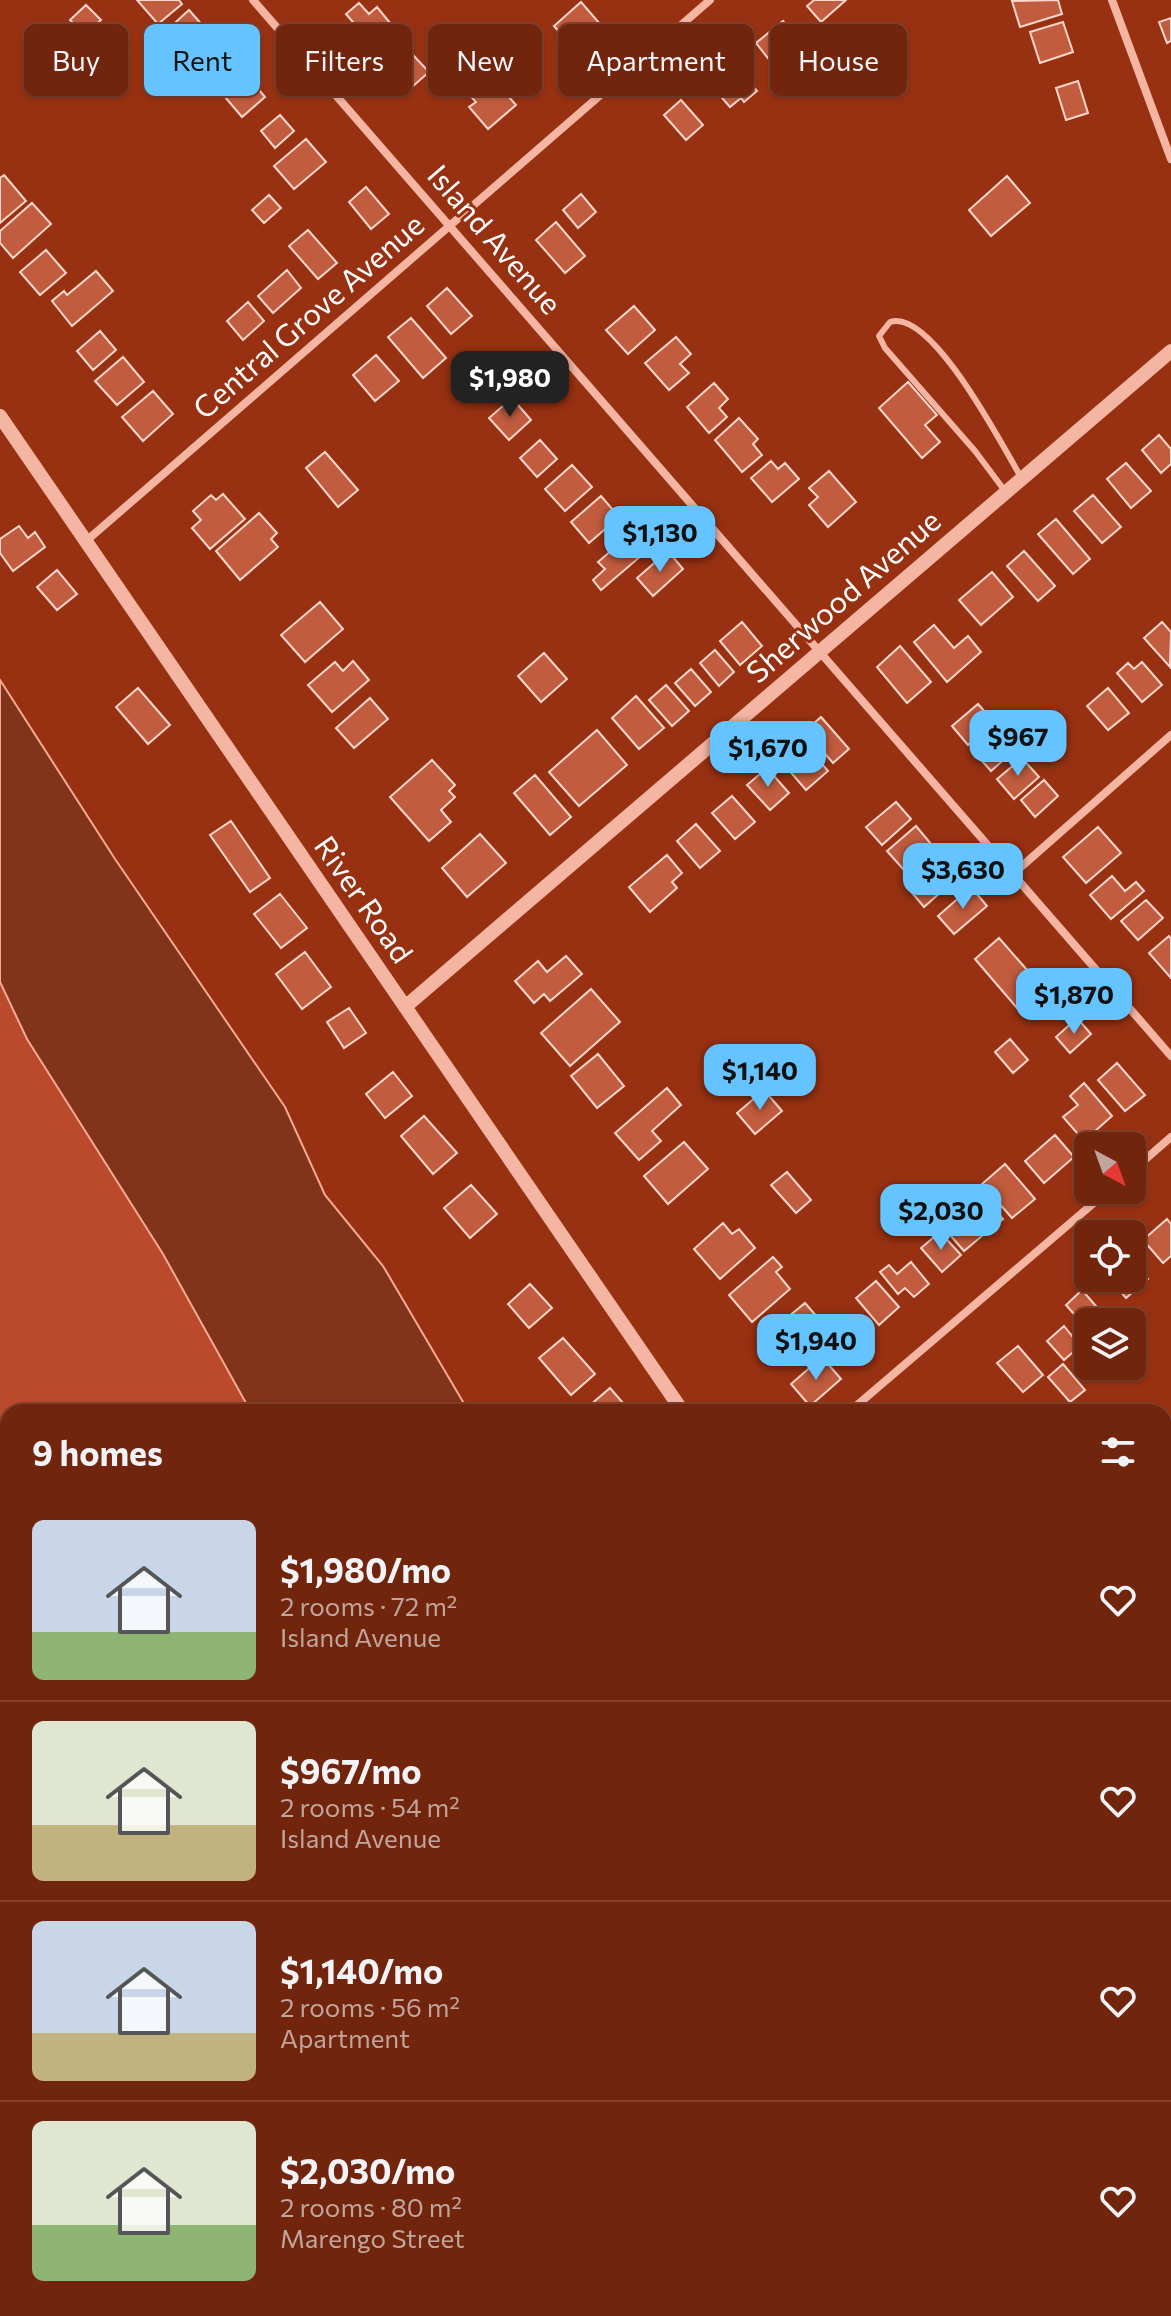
<!DOCTYPE html>
<meta charset="utf-8">
<style>
body{margin:0;font-family:Commissioner,sans-serif;background:#7a311b;color:#f1f3f6;height:100vh;display:flex;flex-direction:column;font-size:30px;white-space:nowrap}
*{box-sizing:border-box;margin:0}
p{font-size:26px;color:#c1a59d}
.icon{flex:none;width:44px;height:44px;fill:none;stroke:currentColor;stroke-width:2;stroke-linecap:round;stroke-linejoin:round}
.map{position:relative;flex:1;overflow:hidden}
.details{position:absolute;left:0px;top:1404px;width:1172px;height:912px;display:flex;flex-direction:column;background:#72250d;border-radius:24px 24px 0 0;box-shadow:0 2px 6px #0004,0 0 0 2px #84422e}
.details>*{flex:none}
.guide{position:absolute;left:24px;top:24px;width:1124px;height:72px;display:flex;gap:16px}
.needle{width:52px;rotate:139deg}
.fabs{position:absolute;left:1074px;top:1132px;display:grid;gap:16px}
.fabs a{display:grid;place-items:center;width:72px;height:72px;border-radius:12px;background:#72250d;box-shadow:0 2px 6px #0004,0 0 0 2px #84422e;font-size:40px}
.price{position:absolute;translate:-50% -68px;padding:0 18px;border-radius:16px;background:#65c4ff;color:#111;font-size:26px;line-height:52px;filter:drop-shadow(0 2px 4px #0008)}
.price::after{content:'';position:absolute;left:50%;top:48px;width:24px;height:18px;margin-left:-12px;background:inherit;clip-path:polygon(0 0,100% 0,50% 100%)}
.price.selected{background:#222;color:#fff}
ul{padding:0;list-style:none}
li{display:flex;align-items:center;gap:24px;height:200px;padding:0 32px}
li+li{border-top:2px solid #84422e}
li span{display:grid;place-items:center;flex:none;width:224px;height:160px;border-radius:12px;color:#555}
li>.icon{margin-inline-start:auto}
span .icon{width:96px;height:96px;fill:#fffc;stroke-width:1}
li b{font-size:34px}
h2{display:flex;justify-content:space-between;align-items:center;height:96px;padding:0 32px;font-size:34px}
.chip{padding:0 28px;border-radius:12px;background:#72250d;box-shadow:0 2px 6px #0004,0 0 0 2px #84422e;font-size:28px;line-height:72px}
.chip.selected{background:#65c4ff;color:#111}
.map>svg:first-child{display:block}
</style>
<div class="map">
<svg width="1171" height="2316" viewBox="0 0 1171 2316">
<rect width="100%" height="100%" fill="#983111"/>
<path fill="#ba4a2b" d="M0 982 27 1039 163 1254 251 1412H8V2308H684L686 2316H0Z
M1171 2127V2316H1119V2308H1164V2132Z"/>
<path fill="#81341a" stroke="#f7a994" stroke-width="2" d="M0 680 115 859 285 1107 325 1195 383 1266 469 1412H251L163 1254 27 1039 0 982Z
M684 2308H863L865 2316H686Z"/>
<path fill="#c15c3e" stroke="#fed6cb" stroke-width="2" d="M137 0H179L182 4 158 24Z
M814 0H846L821 22 807 6Z
M1058 0 1062 14 1020 27 1012 1Z
M581 2 600 24 573 48 554 26Z
M359 3 369 14 377 7 399 34 372 58 357 41 364 35 346 14Z
M86 5 101 20 84 35 70 20Z
M189 10 211 35 188 55 166 31Z
M1171 18V41L1167 43 1159 22Z
M783 21 803 45 775 67 756 43Z
M1063 22 1073 52 1040 63 1030 32Z
M116 38 129 54 109 72 95 56Z
M456 39 482 68 466 82 456 69 448 75 433 58Z
M413 55 429 72 404 94 389 76Z
M727 56 757 91 744 102 741 98 730 107 703 76Z
M521 57 539 78 520 95 502 74Z
M483 68 516 105 488 129 469 107 476 102 462 87Z
M248 77 265 97 242 117 225 97Z
M1078 81 1088 113 1066 120 1056 88Z
M681 100 703 125 686 140 664 115Z
M280 115 294 131 275 148 261 131Z
M306 139 326 162 294 189 274 166Z
M4 175 26 201 0 223V178Z
M1007 176 1030 203 991 236 969 210Z
M366 187 389 214 371 229 349 202Z
M581 194 596 212 578 228 563 210Z
M269 195 281 208 264 223 252 210Z
M32 203 51 224 13 258 0 243V231Z
M556 222 585 256 565 273 536 240Z
M308 230 337 263 318 279 289 246Z
M46 250 66 273 40 295 20 272Z
M287 270 301 288 273 313 258 296Z
M96 271 113 291 72 326 52 301 64 291 67 295Z
M447 288 472 316 451 334 427 306Z
M248 302 264 321 243 340 227 321Z
M634 306 655 330 628 354 606 330Z
M411 318 446 358 423 378 388 337Z
M100 331 116 350 93 370 77 351Z
M676 337 691 354 680 364 689 373 669 390 645 363Z
M376 355 399 381 375 401 353 375Z
M123 357 144 382 117 405 95 381Z
M908 382 937 415 925 425 940 442 922 458 879 408Z
M714 383 728 399 719 408 727 417 709 433 687 407Z
M153 391 173 414 143 441 122 417Z
M512 398 531 420 509 440 489 418Z
M739 418 758 439 753 444 762 455 742 472 715 440Z
M1159 435 1171 449V464L1161 473 1142 450Z
M540 440 557 459 537 477 520 458Z
M325 452 358 490 338 507 306 468Z
M771 461 778 469 785 463 799 479 772 502 751 478Z
M1126 463 1151 491 1131 508 1107 479Z
M572 465 592 487 565 511 545 489Z
M829 471 856 502 828 527 809 505 818 497 809 488Z
M223 494 245 519 210 549 192 528 201 520 193 511 211 495 216 500Z
M1093 495 1121 527 1102 543 1074 511Z
M601 496 619 517 589 543 571 522Z
M259 513 277 533 271 539 278 547 240 580 216 551Z
M1056 519 1090 559 1073 574 1038 534Z
M19 526 28 538 35 532 45 547 13 571 0 553V539Z
M633 532 648 550 601 590 593 580 605 569 598 562Z
M668 551 683 569 653 596 637 578Z
M1024 551 1055 586 1038 601 1007 566Z
M57 570 77 594 57 610 37 587Z
M992 572 1013 597 981 625 959 600Z
M320 602 343 629 305 662 281 635Z
M742 622 762 646 740 665 720 641Z
M1162 622 1171 632 1170 667 1144 638Z
M934 625 954 648 968 636 981 652 947 682 914 642Z
M900 646 931 682 907 703 877 667Z
M715 650 734 672 719 686 700 663Z
M544 653 567 679 541 702 518 676Z
M353 661 369 680 332 712 308 685 335 662 343 671Z
M1142 662 1162 685 1142 702 1117 673 1128 663 1134 669Z
M691 669 711 692 695 706 675 683Z
M666 685 689 711 672 726 649 700Z
M138 688 170 725 148 744 116 707Z
M1108 688 1129 713 1108 730 1087 706Z
M636 696 664 728 639 749 612 718Z
M370 698 388 719 354 748 336 728Z
M978 704 994 722 968 745 952 726Z
M821 717 849 749 833 763 805 731Z
M597 730 627 765 579 806 549 772Z
M999 730 1016 749 991 771 974 752Z
M797 735 828 771 806 790 775 754Z
M1022 758 1039 777 1014 799 997 779Z
M432 760 455 785 449 791 455 797 441 810 451 822 429 841 390 797Z
M767 768 789 793 770 810 747 785Z
M535 775 571 817 550 835 514 793Z
M1044 780 1058 796 1035 817 1021 800Z
M732 796 755 822 735 839 712 813Z
M896 802 911 819 882 845 866 827Z
M231 821 270 878 250 892 210 835Z
M696 824 720 851 700 868 677 841Z
M916 826 931 844 903 869 887 851Z
M1098 827 1121 853 1086 883 1063 857Z
M480 834 506 863 467 897 442 868Z
M667 855 682 873 672 882 677 888 650 912 629 887Z
M943 857 959 876 924 907 908 888Z
M1112 876 1125 891 1136 882 1144 891 1111 919 1090 895Z
M971 887 987 906 954 934 938 916Z
M280 894 307 928 281 948 254 914Z
M1146 900 1163 918 1138 940 1121 921Z
M1169 936 1171 939V978L1149 953Z
M999 938 1042 987 1017 1008 975 959Z
M305 952 331 987 302 1009 276 974Z
M566 956 582 974 550 1001 544 994 534 1003 515 981 538 961 547 972Z
M591 989 620 1022 570 1066 541 1033Z
M349 1008 366 1033 344 1048 327 1022Z
M1077 1018 1091 1034 1070 1053 1056 1037Z
M1010 1039 1028 1060 1013 1073 995 1052Z
M598 1054 624 1086 597 1108 571 1076Z
M1117 1063 1145 1095 1125 1111 1098 1080Z
M393 1072 412 1096 385 1118 366 1094Z
M1084 1083 1112 1116 1084 1141 1063 1117 1078 1105 1070 1096Z
M667 1088 681 1105 652 1131 661 1141 639 1160 615 1133Z
M764 1090 782 1111 755 1134 737 1113Z
M424 1116 457 1153 433 1174 401 1136Z
M1055 1135 1074 1157 1044 1183 1025 1161Z
M684 1142 708 1169 668 1204 644 1176Z
M1005 1164 1035 1199 1012 1218 982 1184Z
M787 1172 811 1200 796 1213 771 1185Z
M471 1185 497 1214 470 1238 444 1208Z
M982 1193 1003 1219 985 1234 964 1209Z
M961 1212 982 1236 964 1251 943 1227Z
M1167 1219 1171 1224V1256L1163 1263 1143 1240Z
M723 1223 732 1234 739 1229 755 1248 720 1279 694 1249Z
M940 1232 961 1255 942 1272 921 1248Z
M773 1257 782 1267 776 1272 790 1289 752 1322 729 1295Z
M1132 1261 1148 1279 1126 1298 1109 1278H1132Z
M911 1262 929 1284 914 1297 905 1288 898 1294 880 1272 889 1265 897 1274Z
M876 1281 899 1307 879 1325 856 1298Z
M530 1284 552 1308 529 1328 508 1304Z
M1082 1290 1108 1320 1088 1322V1330L1066 1305Z
M805 1303 818 1318 800 1333 808 1342 785 1362 764 1337Z
M1064 1326 1080 1346 1064 1360 1047 1341Z
M563 1338 595 1374 571 1395 539 1358Z
M1018 1346 1043 1375 1023 1392 997 1363Z
M822 1357 841 1379 810 1406 791 1384Z
M1063 1364 1085 1390 1070 1402 1048 1377Z
M610 1388 623 1403 613 1412H582Z
M1171 1971V2000L1164 1992V1977Z"/>
<g fill="none" stroke-linecap="round" stroke-linejoin="round">
<path stroke="#f4b5a3" stroke-width="6" d="M1005 491 975 451 885 348 879 336 890 322C932 308 1003 447 1022 479"/>
<path stroke="#f4b5a3" stroke-width="8" d="M253 0 1171 1056
M1112 0 1171 159
M85 542 710 0
M1013 874 1171 735
M1132 1171 1171 1137
M849 1412 1109 1190
M1164 1901 1171 1895
M1164 2112 1171 2107"/>
<path stroke="#f4b5a3" stroke-width="14" d="M0 416 683 1412
M405 1007 1171 351
M1093 2316 1094 2308"/>
</g>
<g text-anchor="middle" stroke-width="6" stroke-linejoin="round" paint-order="stroke">
<g font-size="30" fill="#fff" stroke="#983111">
<text transform="translate(494 240) rotate(49)" y="10">Island Avenue</text>
<text transform="translate(309 317) rotate(-41)" y="10">Central Grove Avenue</text>
<text transform="translate(844 597) rotate(-41)" y="10">Sherwood Avenue</text>
<text transform="translate(363 900) rotate(55)" y="10">River Road</text>
</g>
</g>
</svg>
<div class="fabs">
<a><svg class="needle" viewBox="-14 -14 28 28"><path d="M0-13l5 13h-10z" fill="#e53935"/><path d="M0 13l5-13h-10z" fill="#c1a59d"/></svg></a>
<a><svg class="icon" aria-label="locate" viewBox="0 0 24 24"><circle cx="12" cy="12" r="6"/><path d="M12 2v4M12 18v4M2 12h4M18 12h4"/></svg></a>
<a><svg class="icon" aria-label="layers" viewBox="0 0 24 24"><path d="M12 4l9 5-9 5-9-5zM3 14l9 5 9-5"/></svg></a>
</div>
<b class="price selected" style="left:510px;top:419px">$1,980</b>
<b class="price" style="left:660px;top:574px">$1,130</b>
<b class="price" style="left:1018px;top:778px">$967</b>
<b class="price" style="left:768px;top:789px">$1,670</b>
<b class="price" style="left:963px;top:911px">$3,630</b>
<b class="price" style="left:1074px;top:1036px">$1,870</b>
<b class="price" style="left:760px;top:1112px">$1,140</b>
<b class="price" style="left:941px;top:1252px">$2,030</b>
<b class="price" style="left:816px;top:1382px">$1,940</b>
<div class="guide">
<a class="chip">Buy</a>
<a class="chip selected">Rent</a>
<a class="chip">Filters</a>
<a class="chip">New</a>
<a class="chip">Apartment</a>
<a class="chip">House</a>
</div>
<section class="details">
<h2>9 homes<svg class="icon" aria-label="filters" viewBox="0 0 24 24"><path d="M4 7h16M4 17h16"/><circle cx="9" cy="7" r="2"/><circle cx="15" cy="17" r="2"/></svg></h2>
<ul>
<li><span style="background:linear-gradient(#c9d6e8 70%,#8fb573 0)"><svg class="icon" aria-label="home" viewBox="0 0 24 24"><path d="M3 11l9-7 9 7M6 9v11h12V9"/></svg></span><div><b>$1,980/mo</b><p>2 rooms · 72 m²</p><p>Island Avenue</p></div><svg class="icon" aria-label="heart" viewBox="0 0 24 24"><path d="M12 20l-8-8c-3-5 5-10 8-4 3-6 11-1 8 4z"/></svg></li>
<li><span style="background:linear-gradient(#dfe7d0 65%,#c2b280 0)"><svg class="icon" aria-label="home" viewBox="0 0 24 24"><path d="M3 11l9-7 9 7M6 9v11h12V9"/></svg></span><div><b>$967/mo</b><p>2 rooms · 54 m²</p><p>Island Avenue</p></div><svg class="icon" aria-label="heart" viewBox="0 0 24 24"><path d="M12 20l-8-8c-3-5 5-10 8-4 3-6 11-1 8 4z"/></svg></li>
<li><span style="background:linear-gradient(#c9d6e8 70%,#c2b280 0)"><svg class="icon" aria-label="home" viewBox="0 0 24 24"><path d="M3 11l9-7 9 7M6 9v11h12V9"/></svg></span><div><b>$1,140/mo</b><p>2 rooms · 56 m²</p><p>Apartment</p></div><svg class="icon" aria-label="heart" viewBox="0 0 24 24"><path d="M12 20l-8-8c-3-5 5-10 8-4 3-6 11-1 8 4z"/></svg></li>
<li><span style="background:linear-gradient(#dfe7d0 65%,#8fb573 0)"><svg class="icon" aria-label="home" viewBox="0 0 24 24"><path d="M3 11l9-7 9 7M6 9v11h12V9"/></svg></span><div><b>$2,030/mo</b><p>2 rooms · 80 m²</p><p>Marengo Street</p></div><svg class="icon" aria-label="heart" viewBox="0 0 24 24"><path d="M12 20l-8-8c-3-5 5-10 8-4 3-6 11-1 8 4z"/></svg></li>
</ul>
</section>
</div>
